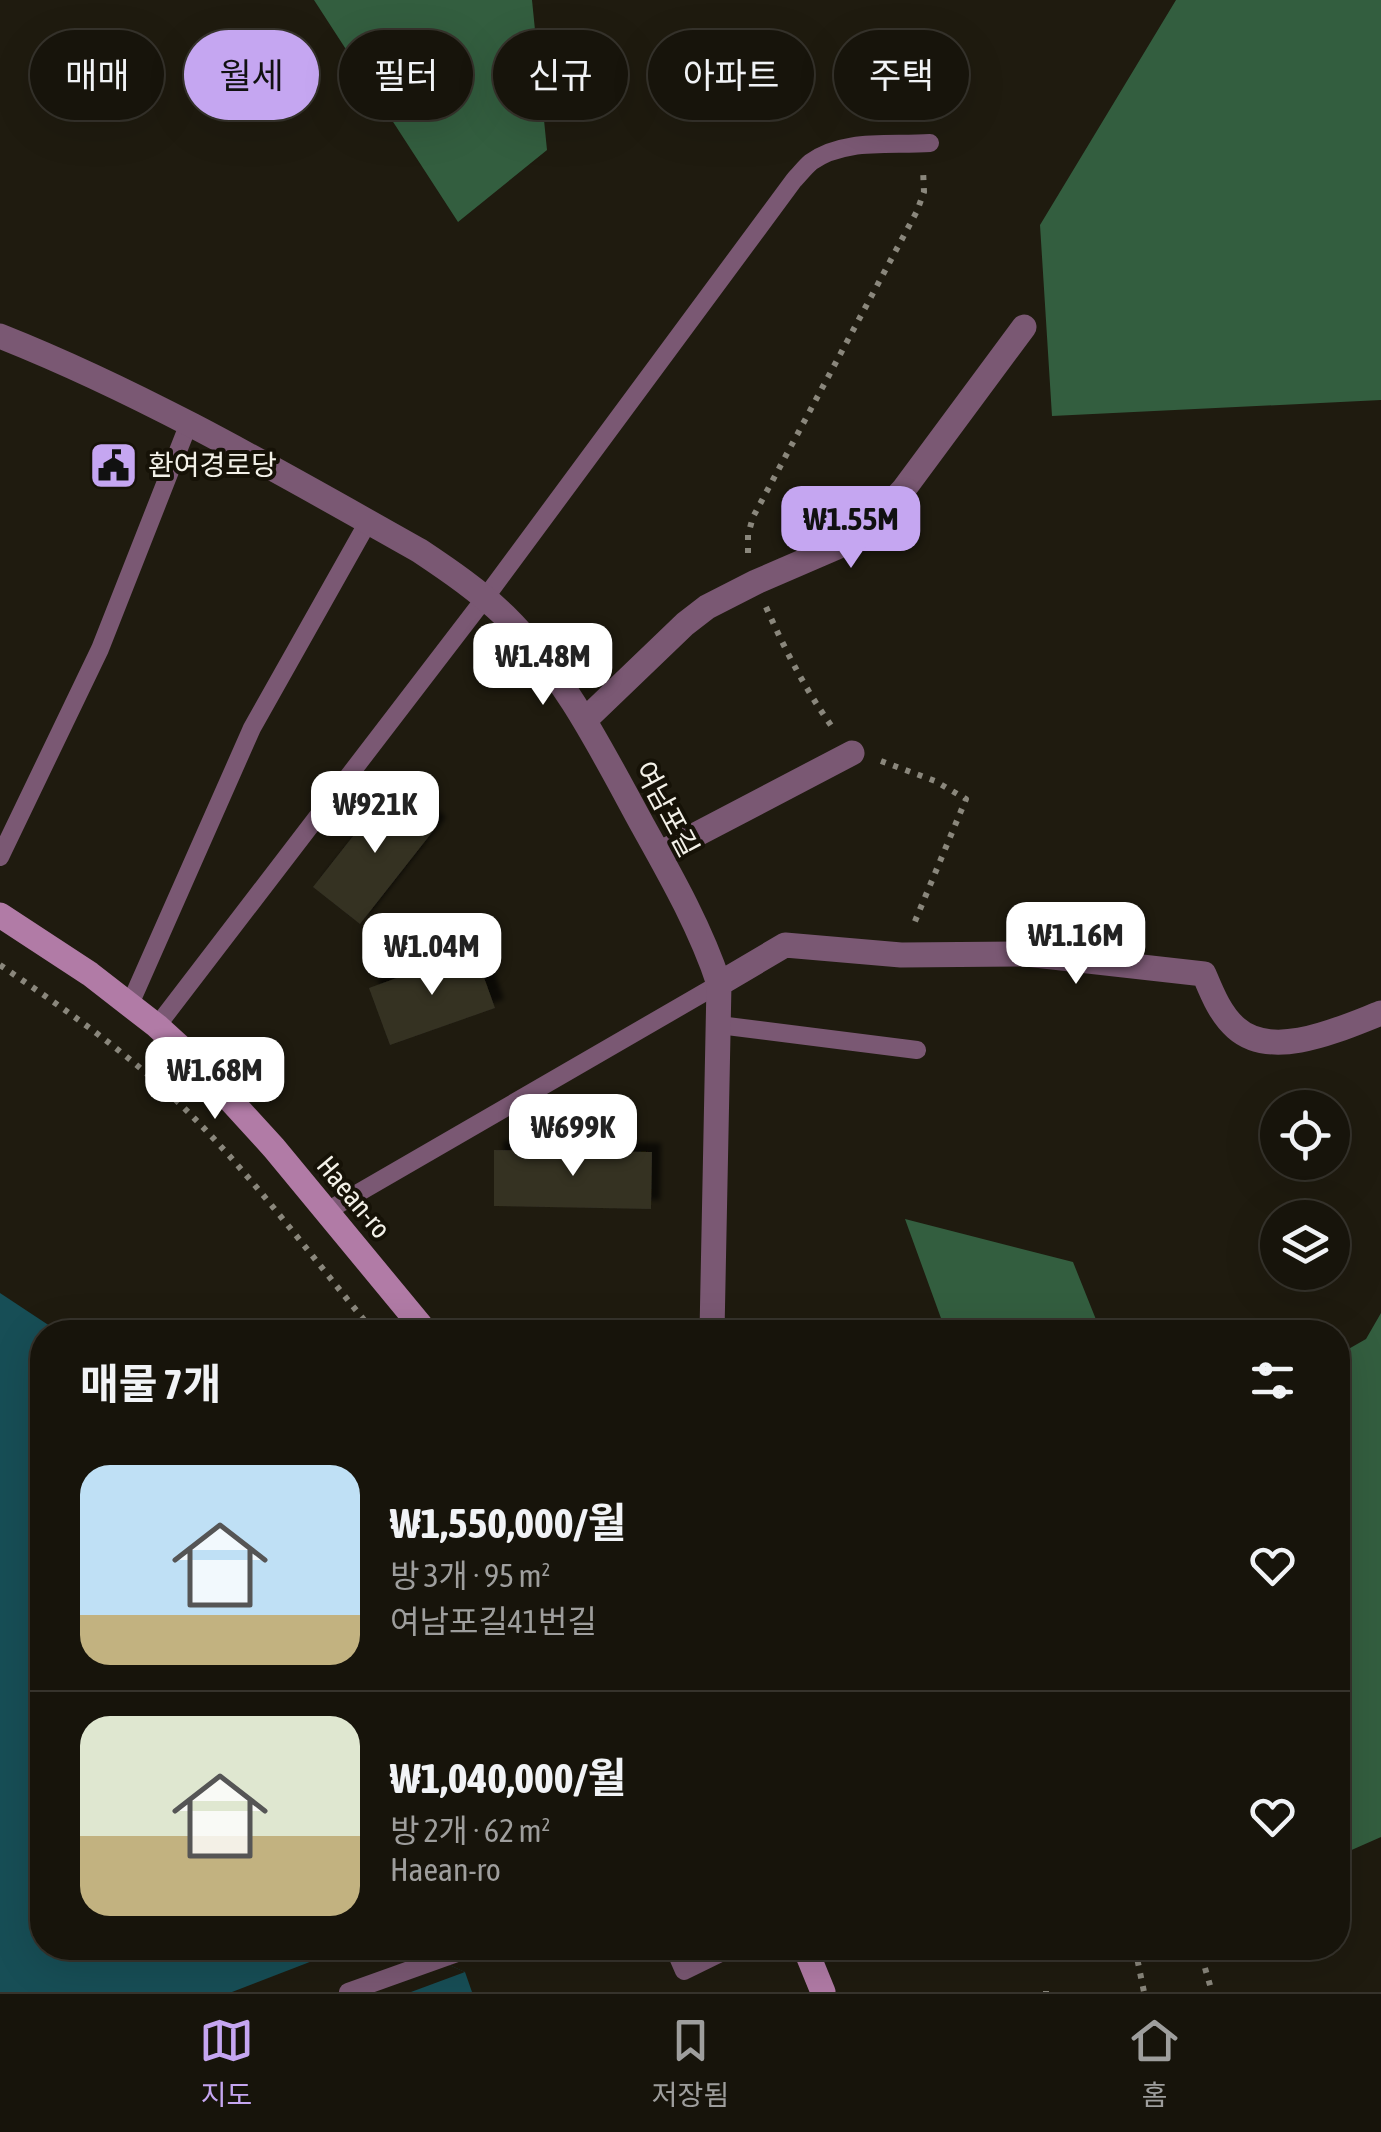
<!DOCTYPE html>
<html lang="ko">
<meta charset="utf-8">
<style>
body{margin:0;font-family:"Asap Condensed","Noto Sans KR",sans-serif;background:#242119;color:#f1f3f6;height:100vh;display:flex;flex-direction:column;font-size:38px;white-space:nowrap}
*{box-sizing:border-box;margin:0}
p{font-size:32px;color:#9e9e9d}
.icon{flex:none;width:55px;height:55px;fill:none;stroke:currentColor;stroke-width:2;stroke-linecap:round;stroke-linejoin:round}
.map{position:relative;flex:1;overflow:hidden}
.sheet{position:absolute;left:30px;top:1320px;width:1320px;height:640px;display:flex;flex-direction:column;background:#17140b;border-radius:40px;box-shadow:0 10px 40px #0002,0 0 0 2px #36332c}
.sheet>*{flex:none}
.banner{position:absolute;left:30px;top:30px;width:1322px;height:90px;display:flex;gap:20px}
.tools{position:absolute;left:1260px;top:1090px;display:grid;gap:20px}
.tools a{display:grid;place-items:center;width:90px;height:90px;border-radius:50%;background:#17140b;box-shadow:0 10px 40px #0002,0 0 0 2px #36332c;font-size:50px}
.price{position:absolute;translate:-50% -85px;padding:0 22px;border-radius:20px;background:#fff;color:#222;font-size:32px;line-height:65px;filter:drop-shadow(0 2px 5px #0008)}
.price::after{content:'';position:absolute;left:50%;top:60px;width:30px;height:22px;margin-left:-15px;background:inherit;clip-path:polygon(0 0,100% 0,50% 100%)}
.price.selected{background:#c5a6f1;color:#111}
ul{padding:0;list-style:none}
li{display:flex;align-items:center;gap:30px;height:250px;padding:0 50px}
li+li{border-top:2px solid #36332c}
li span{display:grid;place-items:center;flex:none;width:280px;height:200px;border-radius:30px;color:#555}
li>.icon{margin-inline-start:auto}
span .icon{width:120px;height:120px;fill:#fffc;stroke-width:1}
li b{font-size:42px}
h2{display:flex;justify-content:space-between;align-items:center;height:120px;padding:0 50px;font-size:42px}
.tag{padding:0 35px;border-radius:45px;background:#17140b;box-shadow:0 10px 40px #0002,0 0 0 2px #36332c;font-size:35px;line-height:90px}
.tag.selected{background:#c5a6f1;color:#111}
.tab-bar{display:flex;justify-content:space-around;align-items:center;height:140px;border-top:2px solid #36332c;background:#17140b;font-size:28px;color:#9e9e9d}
.tab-bar a{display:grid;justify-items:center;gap:5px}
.tab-bar .selected{color:#c5a6f1}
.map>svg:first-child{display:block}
</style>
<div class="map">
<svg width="1381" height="1992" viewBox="0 0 1381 1992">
<defs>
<filter id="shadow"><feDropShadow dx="9" dy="-9" stdDeviation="2.5" flood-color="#0009"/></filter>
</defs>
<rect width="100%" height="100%" fill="#1f1b0f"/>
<path fill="#335e3f" d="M314 0H532L547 150 458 222Z
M1176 0H1381V400L1052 416 1040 225Z
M905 1219 1073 1262 1101 1332H946Z
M1381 1313V1837L1338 1856V1355L1366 1339Z"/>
<path fill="#174e56" d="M0 1293 59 1332H42V1948H411L465 1972 472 1992H0Z"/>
<path fill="#1f1b0f" d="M346 1948H411L465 1972 411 1992H232Z"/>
<path fill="#343124" filter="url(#shadow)" d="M390 789 437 826 360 924 313 887Z
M474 950 495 1008 390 1045 369 988Z
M494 1150 652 1152 651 1209 494 1206Z"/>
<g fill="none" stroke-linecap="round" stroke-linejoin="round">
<path stroke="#8a877c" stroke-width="6" stroke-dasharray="5 8" stroke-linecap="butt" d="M748 553V535L753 517 917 211 924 192 923 169
M766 607C786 652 806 691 835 731
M881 761 935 781 966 799 913 926
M0 965C53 1001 105 1037 153 1079 234 1150 305 1249 374 1332
M1135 1948 1144 1992
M1205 1968 1212 1992
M1046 1991V1992"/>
<path stroke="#7a5873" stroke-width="18" d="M0 857 100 649 189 423
M130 1004 252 728 368 522
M719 1025 917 1050
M157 1026 485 598 794 180C799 175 805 167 811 162 844 138 891 146 930 143
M327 1211 719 984
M674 1948 684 1971 731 1948
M348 1992 471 1948"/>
<path stroke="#7a5873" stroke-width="25" d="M0 336C146 394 283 474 420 551 450 571 479 591 505 616 565 675 603 753 643 826 671 876 701 929 719 984L712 1332
M585 720 685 624 707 607 756 582 837 547 863 533 904 489 1024 327
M659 854 852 753
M719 984 785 945 901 955 1026 954 1204 974C1212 993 1220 1014 1236 1028 1273 1061 1342 1028 1381 1013"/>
<path stroke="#b17ba6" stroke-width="25" d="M0 915 90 974 157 1026 191 1057 274 1148 426 1332
M805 1948 823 1992"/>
</g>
<defs>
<symbol id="civic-square" viewBox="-11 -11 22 22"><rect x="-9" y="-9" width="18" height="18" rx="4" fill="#c5a6f1" stroke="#161207"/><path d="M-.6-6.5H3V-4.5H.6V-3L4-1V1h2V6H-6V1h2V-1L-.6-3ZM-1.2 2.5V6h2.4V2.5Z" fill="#111"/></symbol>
</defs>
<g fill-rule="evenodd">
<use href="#civic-square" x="86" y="438" width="55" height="55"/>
</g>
<g text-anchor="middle" stroke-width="8" stroke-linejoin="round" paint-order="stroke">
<g font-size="28" fill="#f3f1e8" stroke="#161207" text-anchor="start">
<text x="148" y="475">환여경로당</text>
</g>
<g font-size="28" fill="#f3f1e8" stroke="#161207">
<text transform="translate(667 809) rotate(62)" y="10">여남포길</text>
<text transform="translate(354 1197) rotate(50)" y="10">Haean-ro</text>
</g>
</g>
</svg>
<div class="tools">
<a><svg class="icon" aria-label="locate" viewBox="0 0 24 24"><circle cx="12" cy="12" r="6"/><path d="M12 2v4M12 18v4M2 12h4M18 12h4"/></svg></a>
<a><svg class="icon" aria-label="layers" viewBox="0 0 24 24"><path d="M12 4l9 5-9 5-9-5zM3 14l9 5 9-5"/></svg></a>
</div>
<b class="price selected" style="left:851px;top:571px">₩1.55M</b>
<b class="price" style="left:543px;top:708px">₩1.48M</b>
<b class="price" style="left:375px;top:856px">₩921K</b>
<b class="price" style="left:1076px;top:987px">₩1.16M</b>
<b class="price" style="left:432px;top:998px">₩1.04M</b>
<b class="price" style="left:215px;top:1122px">₩1.68M</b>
<b class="price" style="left:573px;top:1179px">₩699K</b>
<div class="banner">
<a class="tag">매매</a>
<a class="tag selected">월세</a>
<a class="tag">필터</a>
<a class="tag">신규</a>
<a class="tag">아파트</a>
<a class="tag">주택</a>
</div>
<section class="sheet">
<h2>매물 7개<svg class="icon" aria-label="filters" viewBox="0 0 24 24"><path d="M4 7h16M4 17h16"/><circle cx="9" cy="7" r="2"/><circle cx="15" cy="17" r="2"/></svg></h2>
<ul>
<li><span style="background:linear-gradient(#bfe0f5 75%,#c2b280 0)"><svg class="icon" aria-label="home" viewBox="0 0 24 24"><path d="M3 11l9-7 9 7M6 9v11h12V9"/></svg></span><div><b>₩1,550,000/월</b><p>방 3개 · 95 m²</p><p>여남포길41번길</p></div><svg class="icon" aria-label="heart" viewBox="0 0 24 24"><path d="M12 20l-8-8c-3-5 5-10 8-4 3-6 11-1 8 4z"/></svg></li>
<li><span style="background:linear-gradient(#dfe7d0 60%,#c2b280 0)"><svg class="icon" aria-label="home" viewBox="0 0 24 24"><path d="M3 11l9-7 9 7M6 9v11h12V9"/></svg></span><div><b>₩1,040,000/월</b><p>방 2개 · 62 m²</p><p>Haean-ro</p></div><svg class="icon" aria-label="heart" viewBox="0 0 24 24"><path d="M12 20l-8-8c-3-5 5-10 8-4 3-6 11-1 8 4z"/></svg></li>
</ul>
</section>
</div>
<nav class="tab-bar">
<a class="selected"><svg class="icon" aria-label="map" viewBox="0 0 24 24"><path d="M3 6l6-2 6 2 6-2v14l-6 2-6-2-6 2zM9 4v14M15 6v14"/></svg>지도</a>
<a><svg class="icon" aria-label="saved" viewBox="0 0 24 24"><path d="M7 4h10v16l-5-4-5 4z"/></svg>저장됨</a>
<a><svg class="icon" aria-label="home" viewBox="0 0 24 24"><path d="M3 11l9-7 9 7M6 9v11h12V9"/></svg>홈</a>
</nav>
